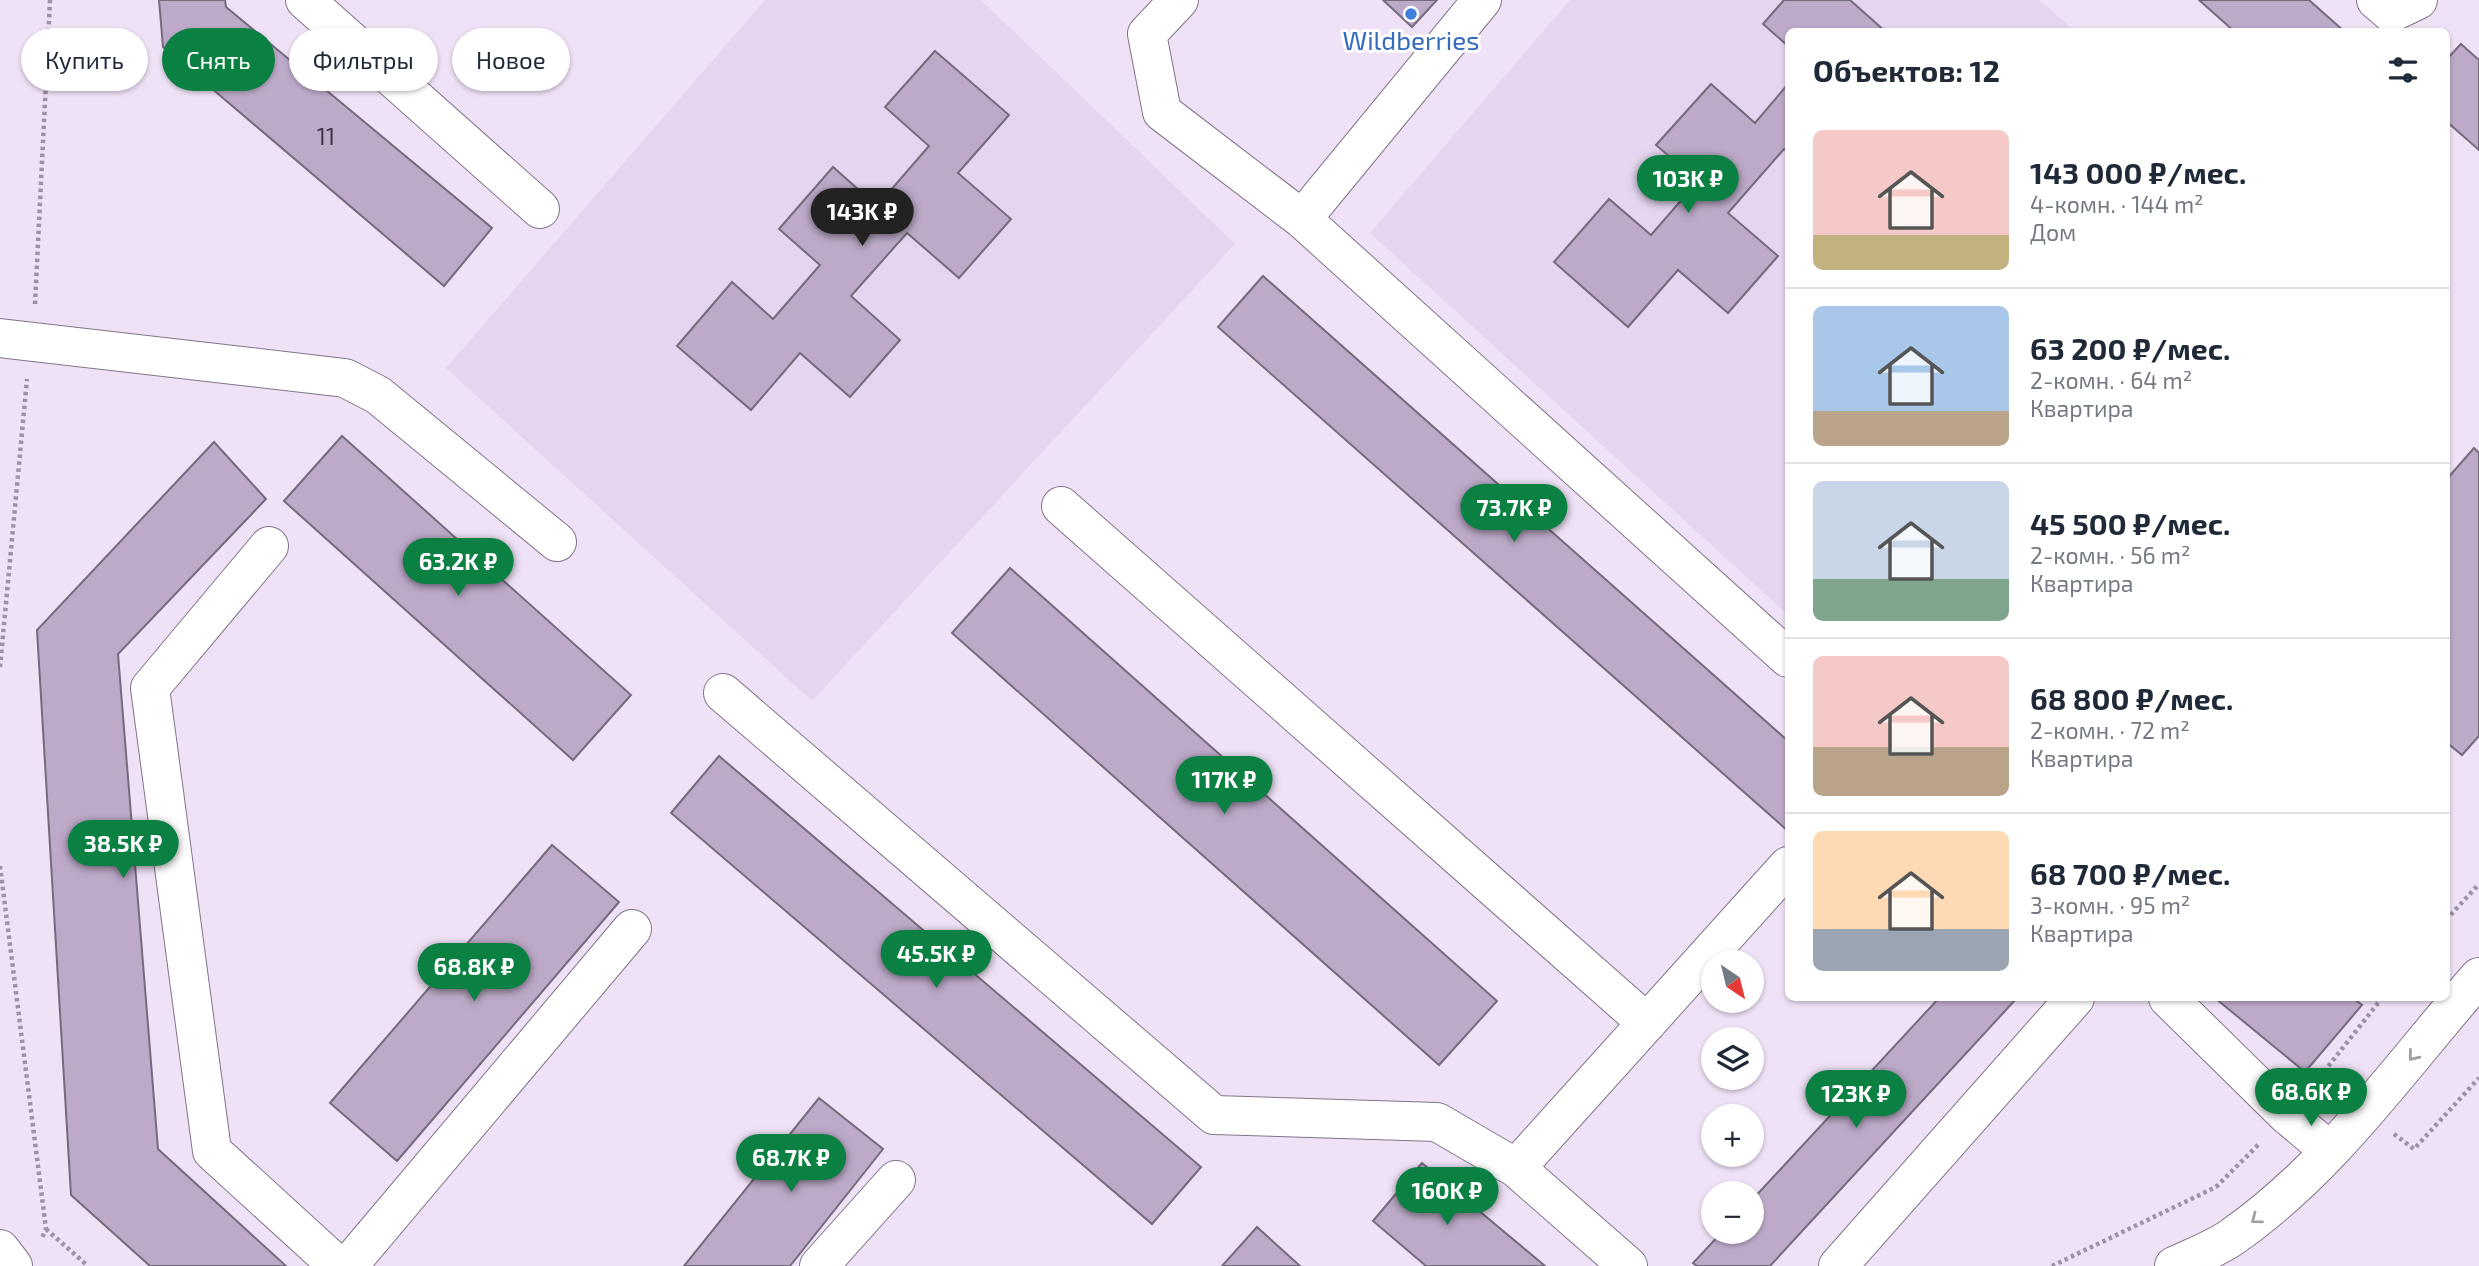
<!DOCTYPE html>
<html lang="ru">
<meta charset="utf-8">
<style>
body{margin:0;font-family:"Exo 2",sans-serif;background:#f6f6f7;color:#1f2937;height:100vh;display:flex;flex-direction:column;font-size:26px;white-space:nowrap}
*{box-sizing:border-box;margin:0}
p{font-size:23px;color:#747a83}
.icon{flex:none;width:38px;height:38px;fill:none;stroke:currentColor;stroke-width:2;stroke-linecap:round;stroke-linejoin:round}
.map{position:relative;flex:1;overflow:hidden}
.side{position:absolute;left:1785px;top:28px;width:665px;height:973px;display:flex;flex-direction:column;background:#fff;border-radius:10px;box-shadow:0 2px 5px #0004}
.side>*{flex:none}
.hud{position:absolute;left:21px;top:28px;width:665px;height:63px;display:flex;gap:14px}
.needle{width:46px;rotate:145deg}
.fabs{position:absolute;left:1701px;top:950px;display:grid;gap:14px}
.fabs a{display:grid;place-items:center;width:63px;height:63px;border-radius:50%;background:#fff;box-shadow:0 2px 5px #0004;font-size:35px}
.price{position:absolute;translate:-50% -60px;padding:0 16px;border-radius:24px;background:#0b8043;color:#fff;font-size:23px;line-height:46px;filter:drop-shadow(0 2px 4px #0008)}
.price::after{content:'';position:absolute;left:50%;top:42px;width:21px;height:16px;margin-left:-10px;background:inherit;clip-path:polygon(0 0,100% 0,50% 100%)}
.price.current{background:#222;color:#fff}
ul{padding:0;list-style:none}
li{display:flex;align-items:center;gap:21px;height:175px;padding:0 28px}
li+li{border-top:2px solid #e0e1e3}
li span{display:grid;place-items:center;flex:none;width:196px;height:140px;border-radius:10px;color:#555}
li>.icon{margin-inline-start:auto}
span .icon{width:84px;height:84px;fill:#fffc;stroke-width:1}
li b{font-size:30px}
h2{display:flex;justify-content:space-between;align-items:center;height:84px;padding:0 28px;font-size:30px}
.pill{padding:0 24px;border-radius:32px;background:#fff;box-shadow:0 2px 5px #0004;font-size:24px;line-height:63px}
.pill.current{background:#0b8043;color:#fff}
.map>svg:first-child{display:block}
</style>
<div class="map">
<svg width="2479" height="1266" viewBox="0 0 2479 1266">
<rect width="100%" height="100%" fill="#efe2f6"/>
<path fill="#e5d5f0" d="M765 0H981L1235 244 812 701 446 368Z
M1570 0H2039L2075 31 1788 32V615L1370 233Z"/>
<path fill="#bdaac9" stroke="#756b7c" stroke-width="2" d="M159 0H225L226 7 492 228 444 286 163 47Z
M1383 0H1437L1412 27Z
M1784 0H1850L1886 32H1788V46L1763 24Z
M2199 0H2309L2345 32H2235Z
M2461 44 2479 60V150L2446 121V60Z
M935 51 1009 115 958 173 1011 219 959 278 907 233 851 296 900 340 850 397 800 353 751 410 677 346 732 282 773 319 820 265 779 229 833 167 877 206 929 146 885 107Z
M1711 84 1755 123 1788 84V152L1784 149 1728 213 1778 256 1728 313 1678 270 1628 327 1554 262 1609 199 1651 235 1698 181 1656 145Z
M1263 276 1788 741V831L1218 327Z
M342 436 631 695 573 760 284 501Z
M214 442 266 499 118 654 158 1149 286 1266H150L71 1195 37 630Z
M2474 448 2479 453V736L2462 755 2446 742V480Z
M1010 568 1497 1001 1439 1065 952 633Z
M719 756 1201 1167 1152 1224 671 813Z
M552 845 619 902 397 1161 330 1103Z
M1939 998H2017L1770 1266H1697L1693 1263 1722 1232H1752V1200Z
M2215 998H2353L2362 1005 2305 1072Z
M819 1098 883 1149 790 1266H684Z
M1422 1163 1545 1266H1426L1373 1221Z
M1257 1227 1300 1266H1222Z"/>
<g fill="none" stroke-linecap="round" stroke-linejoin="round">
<defs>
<path id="minor" d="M305 0 540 209
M1179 0 1147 34 1162 112 1302 219 1788 658
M2376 0 2391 13 2418 0
M1302 219 1482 0
M0 338 345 378 378 395 557 542
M1061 506 1647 1023
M269 546 150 688 212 1151 338 1266
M723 693 1214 1115 1437 1122 1516 1168 1628 1266
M2168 998 2287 1115 2330 1151
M1516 1168 1788 866
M0 1249 13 1266
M348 1266 632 929
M819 1266 896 1180
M1838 1266 2075 998
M2174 1266C2193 1257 2215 1249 2232 1237 2331 1168 2400 1067 2479 977"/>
</defs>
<use href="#minor" stroke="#817587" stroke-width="40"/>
<path stroke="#9d93a2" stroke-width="4.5" stroke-dasharray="3.5 3.5" stroke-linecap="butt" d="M35 304 50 0
M0 667 27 379
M0 866 46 1229 41 1240
M2446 920 2479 884
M2320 1078 2334 1088
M2311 1088 2382 998
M2394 1134 2414 1149 2479 1078
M46 1229 88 1266
M2052 1266 2216 1187 2260 1143"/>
<use href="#minor" stroke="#fff" stroke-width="38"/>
</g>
<defs><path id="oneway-chevron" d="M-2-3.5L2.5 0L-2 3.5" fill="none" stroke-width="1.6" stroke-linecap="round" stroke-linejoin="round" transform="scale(1.75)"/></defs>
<g stroke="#a19fa2">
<use href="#oneway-chevron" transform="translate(2413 1056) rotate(129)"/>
<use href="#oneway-chevron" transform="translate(2256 1219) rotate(143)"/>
</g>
<circle fill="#3f7fe0" stroke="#fff" stroke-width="2.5" cx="1411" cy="14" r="7"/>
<g text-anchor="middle" stroke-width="6" stroke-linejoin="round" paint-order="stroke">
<g font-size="23" fill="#3e3643">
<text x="326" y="145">11</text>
</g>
<g font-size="26" fill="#366cbe" stroke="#fff">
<text x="1411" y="50">Wildberries</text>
</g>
</g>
</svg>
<div class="fabs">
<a><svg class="needle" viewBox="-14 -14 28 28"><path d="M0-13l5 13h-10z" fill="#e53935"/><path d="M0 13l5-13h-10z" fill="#747a83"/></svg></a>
<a><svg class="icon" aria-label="layers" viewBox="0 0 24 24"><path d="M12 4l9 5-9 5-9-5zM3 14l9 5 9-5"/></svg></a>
<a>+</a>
<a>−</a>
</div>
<b class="price" style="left:1688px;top:215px">103K ₽</b>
<b class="price current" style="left:862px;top:248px">143K ₽</b>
<b class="price" style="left:1514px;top:544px">73.7K ₽</b>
<b class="price" style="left:458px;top:598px">63.2K ₽</b>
<b class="price" style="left:1224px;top:816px">117K ₽</b>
<b class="price" style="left:123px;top:880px">38.5K ₽</b>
<b class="price" style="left:936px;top:990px">45.5K ₽</b>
<b class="price" style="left:474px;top:1003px">68.8K ₽</b>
<b class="price" style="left:2311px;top:1128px">68.6K ₽</b>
<b class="price" style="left:1856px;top:1130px">123K ₽</b>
<b class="price" style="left:791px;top:1194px">68.7K ₽</b>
<b class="price" style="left:1447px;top:1227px">160K ₽</b>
<div class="hud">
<a class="pill">Купить</a>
<a class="pill current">Снять</a>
<a class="pill">Фильтры</a>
<a class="pill">Новое</a>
</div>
<section class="side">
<h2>Объектов: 12<svg class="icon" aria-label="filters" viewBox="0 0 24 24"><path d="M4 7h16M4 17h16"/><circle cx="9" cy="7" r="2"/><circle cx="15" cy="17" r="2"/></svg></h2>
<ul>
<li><span style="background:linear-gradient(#f6c9c9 75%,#c2b280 0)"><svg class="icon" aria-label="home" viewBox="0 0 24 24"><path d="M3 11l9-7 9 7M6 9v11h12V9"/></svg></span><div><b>143 000 ₽/мес.</b><p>4-комн. · 144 m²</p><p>Дом</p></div></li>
<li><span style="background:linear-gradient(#a9c7e8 75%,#b9a48a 0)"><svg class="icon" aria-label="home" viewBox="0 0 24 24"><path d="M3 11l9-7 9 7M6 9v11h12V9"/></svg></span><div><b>63 200 ₽/мес.</b><p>2-комн. · 64 m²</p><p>Квартира</p></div></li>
<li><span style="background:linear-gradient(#c9d6e8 70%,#7fa58c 0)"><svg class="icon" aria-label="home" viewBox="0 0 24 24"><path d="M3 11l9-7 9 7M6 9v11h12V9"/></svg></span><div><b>45 500 ₽/мес.</b><p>2-комн. · 56 m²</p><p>Квартира</p></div></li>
<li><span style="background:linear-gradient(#f6c9c9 65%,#b9a48a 0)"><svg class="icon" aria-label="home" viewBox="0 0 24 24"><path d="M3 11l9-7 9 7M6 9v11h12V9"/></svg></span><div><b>68 800 ₽/мес.</b><p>2-комн. · 72 m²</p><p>Квартира</p></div></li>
<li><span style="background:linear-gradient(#ffd9b3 70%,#9aa5b1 0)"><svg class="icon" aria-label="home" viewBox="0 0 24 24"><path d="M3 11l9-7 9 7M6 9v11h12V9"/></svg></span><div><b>68 700 ₽/мес.</b><p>3-комн. · 95 m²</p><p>Квартира</p></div></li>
</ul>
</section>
</div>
